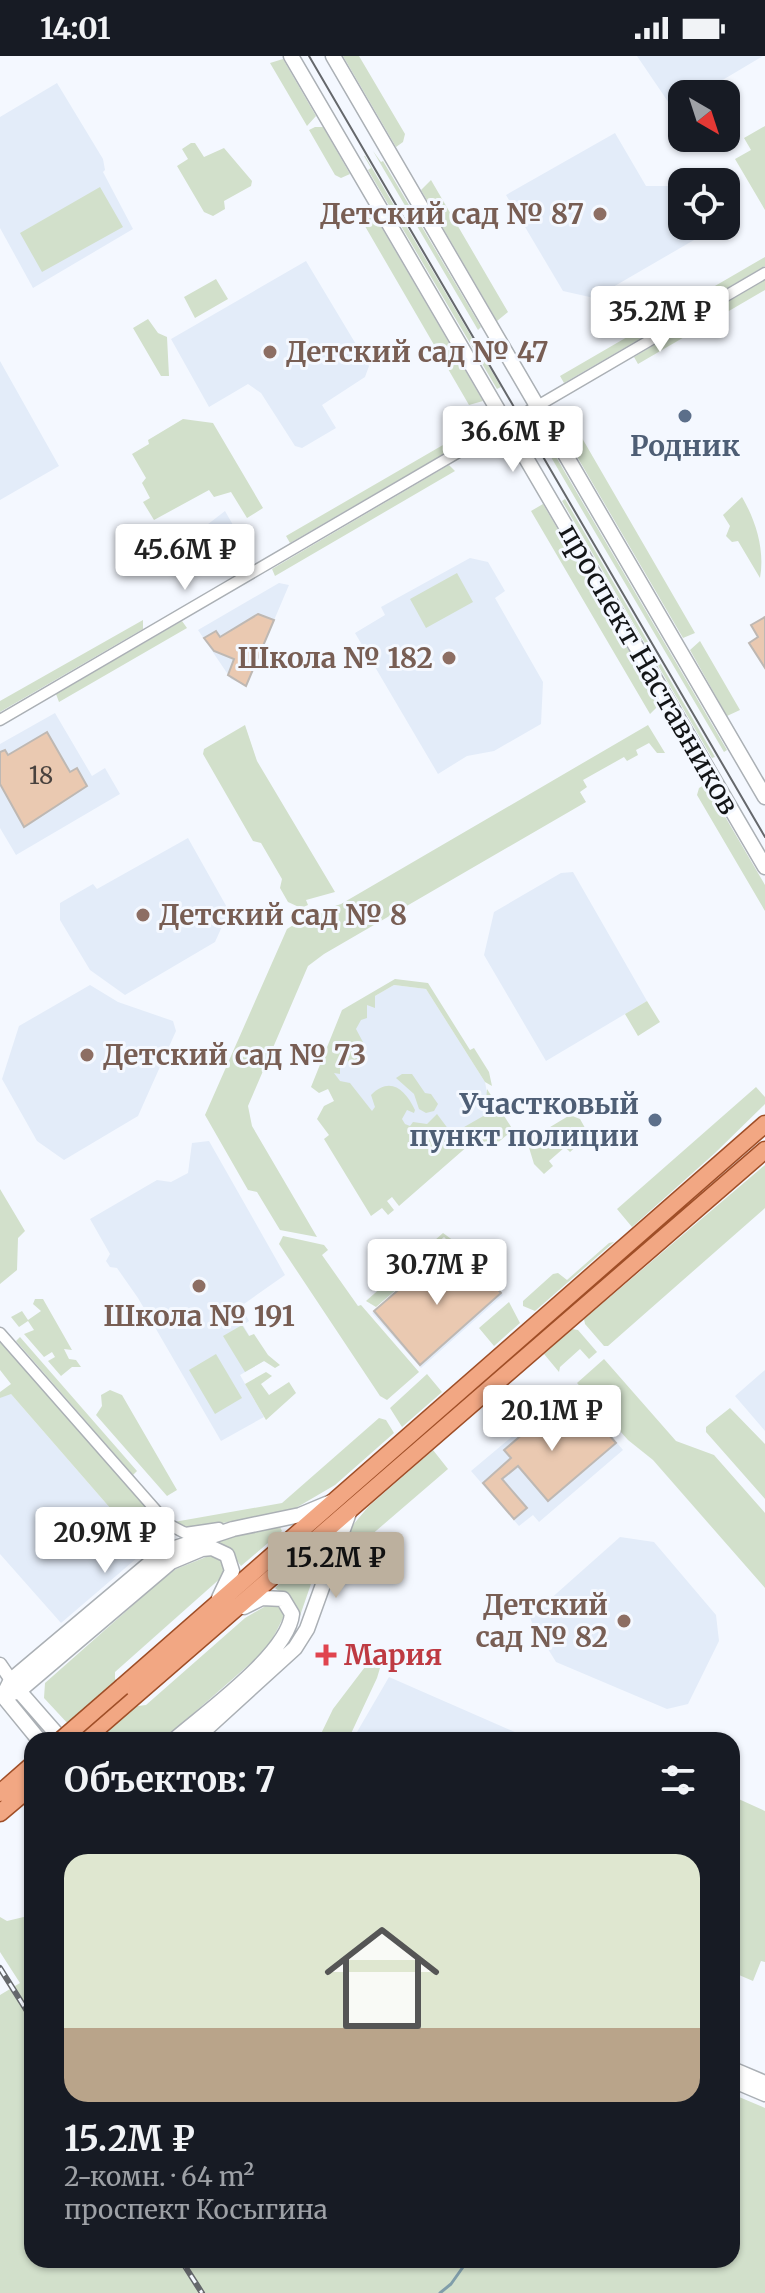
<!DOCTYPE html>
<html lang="ru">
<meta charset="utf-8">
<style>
body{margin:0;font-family:Merriweather,serif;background:#20242c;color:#f1f3f6;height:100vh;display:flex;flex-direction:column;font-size:30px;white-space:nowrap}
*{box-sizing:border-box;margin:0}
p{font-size:26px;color:#9ea1a6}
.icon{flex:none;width:44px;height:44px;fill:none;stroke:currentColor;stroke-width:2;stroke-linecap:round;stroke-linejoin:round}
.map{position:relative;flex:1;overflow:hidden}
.side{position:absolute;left:24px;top:1676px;width:716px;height:536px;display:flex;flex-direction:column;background:#171b24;border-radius:24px;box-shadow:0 2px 6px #0004}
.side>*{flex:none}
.needle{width:52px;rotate:141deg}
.buttons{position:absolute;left:668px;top:24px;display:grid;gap:16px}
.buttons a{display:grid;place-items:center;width:72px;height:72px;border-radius:16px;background:#171b24;box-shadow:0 2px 6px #0004;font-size:40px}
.price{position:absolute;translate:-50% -68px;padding:0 18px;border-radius:8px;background:#fff;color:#222;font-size:26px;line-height:52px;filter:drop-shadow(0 2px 4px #0008)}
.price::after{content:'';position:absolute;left:50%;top:48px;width:24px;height:18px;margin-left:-12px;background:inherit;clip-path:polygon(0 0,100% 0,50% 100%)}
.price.selected{background:#bcb09e;color:#111}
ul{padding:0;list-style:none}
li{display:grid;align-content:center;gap:16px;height:424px;padding:0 40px}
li+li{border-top:2px solid #363941}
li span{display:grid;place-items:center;height:248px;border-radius:24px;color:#555}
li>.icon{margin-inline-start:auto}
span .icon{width:144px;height:144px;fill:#fffc;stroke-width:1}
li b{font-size:34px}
h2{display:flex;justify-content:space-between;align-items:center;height:96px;padding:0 40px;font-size:34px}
.status{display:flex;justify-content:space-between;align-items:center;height:56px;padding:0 40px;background:#171b24;direction:ltr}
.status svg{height:22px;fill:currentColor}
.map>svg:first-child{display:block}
</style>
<div class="status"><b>14:01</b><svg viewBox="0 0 49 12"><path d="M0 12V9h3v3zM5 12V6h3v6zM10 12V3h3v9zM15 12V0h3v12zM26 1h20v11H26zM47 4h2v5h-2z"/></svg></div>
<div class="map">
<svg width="765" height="2237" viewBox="0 0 765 2237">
<rect width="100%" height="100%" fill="#f4f8ff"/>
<path fill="#e3ecf9" d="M637 0H763L699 38H682V48L673 53Z
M57 27 103 103 105 114 103 116 133 173 33 232 0 172V61Z
M615 77 646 130H672L682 146V170H697L699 174 694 184 594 242 563 235 506 139Z
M306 205 369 310 365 321 322 349 336 372 302 392 295 390 261 337 248 328 209 351 171 283Z
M0 305 59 410 0 444Z
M225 455 241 483 216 499 203 472Z
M470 502 488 506 505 535 495 542 543 626 541 668 494 695 467 700 438 718 355 577 385 559 381 551Z
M279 527 289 529 246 630 231 623 198 574Z
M55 657 92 720 105 712 120 738 16 799 0 772V688Z
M188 782 229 855 215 886 125 939 90 914 60 864V847L93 828 97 833Z
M573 816 647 945 546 1005 484 899 494 856 561 817Z
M90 929 118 946 173 965 176 975 138 1060 64 1104 37 1085 2 1023 19 970Z
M394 929 426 933 485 1026 492 1063 422 1109 330 1033 344 958Z
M209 1085 285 1219 241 1250 249 1265 243 1269 264 1305 240 1319 264 1361 221 1385 138 1242 117 1212 110 1211 106 1205 110 1198 90 1163 157 1124 171 1126 188 1117 192 1087Z
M455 1184 503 1239 421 1312 372 1257Z
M765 1314V1375L735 1340Z
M570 1332 623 1394 539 1466 533 1459 519 1470 471 1415Z
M7 1338H11L144 1491V1496L61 1567 0 1498V1342Z
M620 1481 654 1486 716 1559 719 1585 688 1648 667 1653 556 1606 532 1567 530 1561Z
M389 1621 533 1684H360L357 1676Z"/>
<path fill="#d2e0cb" d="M343 0H359L405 78 403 86 396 91Z
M283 3 316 60 307 70 270 7Z
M765 70V154L735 103 751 94 744 82Z
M315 71H323L350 118 341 122 335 119 309 74Z
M191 87H195L204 101 224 92 252 125 251 130 224 145 225 153 213 160 204 156 177 110 188 103 182 93Z
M373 95 381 106 383 105 481 271 478 274Z
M364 100H365L501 331 497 333 368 114 371 112Z
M431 124 508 256 497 265 421 134Z
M100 131 123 171 42 216 20 177Z
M368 162H376L483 345 469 349 362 165Z
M765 201V210L564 327 560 320Z
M216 223 228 243 195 262 184 241Z
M765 224V234L638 308 634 301Z
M148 263 158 277 167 281 169 320H161L133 272Z
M183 363 213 367 263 452 247 462 231 436 214 441 209 434 154 464 143 446 150 442 142 427 146 422 132 398 149 388 148 384Z
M566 363H571L695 577 683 582 558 368Z
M474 371 478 378 290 487 286 480Z
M545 382 727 694 724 696 541 384Z
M449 409 455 415 275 520 272 513Z
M742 441C756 465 765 494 760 522L738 485 732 486 726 480 730 470 723 459Z
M565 443 715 701 712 702 562 445Z
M543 448 660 648 650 658 531 455Z
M457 517 473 546 426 572 410 543Z
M143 564V573L0 656V645Z
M182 565 187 572 59 646 56 638Z
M700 585 740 654 727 660 690 594Z
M245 669 257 705 335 836 306 844 308 849 301 852 288 846 280 832 282 823 261 787 253 785 203 698 204 693Z
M648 669 665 697H657L649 687 636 694 638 699 627 705 624 701 583 724 587 731 580 736 586 746 324 898 308 910 248 1050 252 1070 317 1181 280 1174 257 1136 248 1134 205 1059 287 873 311 858 341 848Z
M706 728 765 829V855L697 739 699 732Z
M395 923 428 927 470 994 474 992 489 1016 492 1030 485 1026 426 933 394 929 375 940V952L367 949V962L361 964 356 973 364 988 357 992 361 1000 358 1005 349 1006 346 1003 344 1009 340 1007V1018L334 1017 340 1025 350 1027 372 1055 375 1051 371 1039C390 1020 405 1033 415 1054L414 1057 407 1054 402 1063 405 1068 410 1070 413 1066 427 1068 437 1058 452 1078 485 1059 487 1033 513 1074 490 1093 477 1082 399 1150 392 1141 387 1145 394 1154 388 1159 382 1152 371 1160 324 1083 329 1079 317 1063 324 1050 334 1045 328 1033 319 1037 311 1031 342 954Z
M647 945 660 966 638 980 625 958Z
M402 1018H412L425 1037 431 1038 438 1048 434 1055 426 1057 419 1053 414 1038 396 1022Z
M756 1031 765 1041V1048L715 1097 632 1171 617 1153Z
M570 1059 580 1063 589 1079 570 1096 565 1091 549 1105 553 1110 544 1118 534 1108 527 1085Z
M765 1109V1152L608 1290H604L585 1268 584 1263Z
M0 1133 25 1175 18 1182 17 1214 0 1228Z
M443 1177 454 1185 451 1188 444 1181 412 1209 418 1215 376 1251 366 1245Z
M283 1180 324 1189 328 1194 322 1199 358 1250 361 1249 419 1316 387 1344 380 1340 279 1188Z
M614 1186 535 1255 523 1250V1245L553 1218 558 1217 567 1224 609 1187Z
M35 1243H43L72 1294 64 1293 69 1303 76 1304 81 1311H72L61 1320 48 1305 55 1301 52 1296 44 1301 24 1278 34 1274 28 1265 19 1271 11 1261 22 1255 28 1264 41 1255 33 1248Z
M509 1246 520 1267 494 1290 479 1272Z
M242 1269 249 1280 254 1278 268 1299 280 1309 275 1312 264 1305 245 1316 223 1280Z
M572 1273 578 1274 597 1296 589 1303 580 1293 560 1311 559 1316 544 1298Z
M20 1281 137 1415 133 1419 16 1285Z
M0 1285 162 1470 160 1482 144 1496V1491L11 1338 0 1342V1336L11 1328 0 1314Z
M216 1298 242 1342 215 1358 189 1314Z
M604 1303 676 1385 714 1399 765 1457V1532L653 1404 628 1384 577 1327Z
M266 1316 272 1320 261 1328 269 1339 289 1326 296 1337 266 1364 245 1328Z
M427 1318 442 1336 402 1371 390 1352Z
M110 1334 122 1339 177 1434 167 1440 96 1359 102 1350 101 1339Z
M730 1352 765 1388V1443L706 1376V1371Z
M379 1362 386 1364 394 1377 335 1429 294 1453 192 1473 174 1466 282 1447Z
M433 1394 448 1413 334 1511 308 1584 300 1597 298 1596 346 1477 369 1450Z
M280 1471 282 1475 241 1510 227 1491 204 1485Z
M319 1493 322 1496 293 1580 280 1536 275 1532Z
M211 1499 221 1503 225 1515 223 1520 115 1616V1623L138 1650 146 1649 245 1562 269 1548 278 1550 284 1560 271 1586 261 1598 163 1684H83L44 1642 45 1627 158 1527 176 1513Z
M368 1607 380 1612 377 1622 348 1684H318L333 1653Z
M732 1740 765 1755V1906L761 1905 753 1925 732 1916Z
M32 1859V2204H732V2038L765 2052V2237H0V1939L20 1927 0 1896V1861L7 1865Z"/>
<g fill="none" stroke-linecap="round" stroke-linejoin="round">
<path stroke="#809eaa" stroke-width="3" d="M440 2237 451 2228 468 2204"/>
</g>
<path fill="#eac9b1" stroke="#beb8b3" stroke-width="2" d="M258 558 274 564 246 630 228 619 234 603 214 595 204 582 216 575 220 581Z
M765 561V612L749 587 758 581 751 569Z
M47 676 70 716 77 712 87 730 24 771 0 728V696L5 694 8 699Z
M465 1197 501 1237 420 1309 374 1255 419 1216 429 1228Z
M572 1336 616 1387 548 1445 518 1410 502 1423 527 1452 514 1463 483 1427 511 1402 504 1394Z"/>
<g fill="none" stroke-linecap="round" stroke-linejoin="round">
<defs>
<path id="minor" d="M0 664 765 217
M0 1277 168 1468 185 1477 219 1472
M163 1496 168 1468"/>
<path id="tertiary" d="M0 1608 11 1624"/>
<path id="secondary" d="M291 0 765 811
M333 0 765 741
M13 1628 62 1684
M3 1640 11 1624 163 1496 233 1473 300 1459 331 1446
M3 1640 19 1635 171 1506 202 1493 212 1492 227 1499 232 1515 219 1542
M3 1640 39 1684
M174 1684C205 1657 288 1598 292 1558L283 1543 262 1542 244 1551
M194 1684 295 1592 307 1573 350 1454
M732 2013 765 2027
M732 2024 765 2038"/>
<path id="primary" d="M122 1631 765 1068
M84 1684 765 1094
M0 1737 32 1709
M0 1757 32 1730"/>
</defs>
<use href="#minor" stroke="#abb0b5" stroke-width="13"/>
<use href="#tertiary" stroke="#abb0b5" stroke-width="15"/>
<use href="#secondary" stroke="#abb0b5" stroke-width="17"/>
<use href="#primary" stroke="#9f4e27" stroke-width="19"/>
<use href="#minor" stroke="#fff" stroke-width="10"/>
<use href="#tertiary" stroke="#fff" stroke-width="12"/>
<use href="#secondary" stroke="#fff" stroke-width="14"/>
<use href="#primary" stroke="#f2a783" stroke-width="16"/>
<path stroke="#65686c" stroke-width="2" d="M309 0 765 781"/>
<defs>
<path id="rail" d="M0 1912 32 1963
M181 2204 202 2237"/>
</defs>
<use href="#rail" stroke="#65686c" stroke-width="6"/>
<use href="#rail" stroke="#f4f8ff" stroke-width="3" stroke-dasharray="9" stroke-linecap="butt"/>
<defs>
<path id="primary-bridge" d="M61 1684 122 1631"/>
</defs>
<use href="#primary-bridge" stroke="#9f4e27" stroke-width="19" stroke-linecap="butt"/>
<use href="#primary-bridge" stroke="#f2a783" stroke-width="16"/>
</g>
<g fill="#8d6e63" stroke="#f4f8ff" stroke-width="3">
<circle cx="600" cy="158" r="8"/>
<circle cx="270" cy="296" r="8"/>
<circle cx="449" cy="602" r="8"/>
<circle cx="143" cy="859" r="8"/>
<circle cx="87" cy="999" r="8"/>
<circle cx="199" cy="1230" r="8"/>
<circle cx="624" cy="1565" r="8"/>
</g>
<g fill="#5c6f8a" stroke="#f4f8ff" stroke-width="3">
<circle cx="685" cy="360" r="8"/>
<circle cx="655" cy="1064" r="8"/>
</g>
<path fill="#e0444e" stroke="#f4f8ff" stroke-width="3" d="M322 1587h8v8h8v8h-8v8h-8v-8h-8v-8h8z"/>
<g text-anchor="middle" stroke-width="6" stroke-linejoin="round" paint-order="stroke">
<g font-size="24" fill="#49423e">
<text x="41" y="728">18</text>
</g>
<g font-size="28" font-weight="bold" fill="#785e54" stroke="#f4f8ff" text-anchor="end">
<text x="584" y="168">Детский сад № 87</text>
<text x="286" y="306" text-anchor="start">Детский сад № 47</text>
<text x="433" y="612">Школа № 182</text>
<text x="159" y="869" text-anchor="start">Детский сад № 8</text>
<text x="103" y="1009" text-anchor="start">Детский сад № 73</text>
<text x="199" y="1270" text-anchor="middle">Школа № 191</text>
<text x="608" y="1559">Детский<tspan x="608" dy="32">сад № 82</tspan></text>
</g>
<g font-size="28" font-weight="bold" fill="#4e5e75" stroke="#f4f8ff">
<text x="685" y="400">Родник</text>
<text x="639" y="1058" text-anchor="end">Участковый<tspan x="639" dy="32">пункт полиции</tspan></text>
</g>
<g font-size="28" fill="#131517" stroke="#f4f8ff">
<text transform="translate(649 613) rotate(60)" y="10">проспект Наставников</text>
</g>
<g font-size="28" font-weight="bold" fill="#be3a42" stroke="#f4f8ff" text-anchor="start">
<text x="344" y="1609">Мария</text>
</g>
</g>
</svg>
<div class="buttons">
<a><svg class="needle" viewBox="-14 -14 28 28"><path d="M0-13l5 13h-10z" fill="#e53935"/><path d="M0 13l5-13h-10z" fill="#9ea1a6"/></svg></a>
<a><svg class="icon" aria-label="locate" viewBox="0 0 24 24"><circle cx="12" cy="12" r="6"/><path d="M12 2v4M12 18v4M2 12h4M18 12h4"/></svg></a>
</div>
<b class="price" style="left:660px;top:298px">35.2M ₽</b>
<b class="price" style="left:513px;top:418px">36.6M ₽</b>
<b class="price" style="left:185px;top:536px">45.6M ₽</b>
<b class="price" style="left:437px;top:1251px">30.7M ₽</b>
<b class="price" style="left:552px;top:1397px">20.1M ₽</b>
<b class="price" style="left:105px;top:1519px">20.9M ₽</b>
<b class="price selected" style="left:336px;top:1544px">15.2M ₽</b>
<section class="side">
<h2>Объектов: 7<svg class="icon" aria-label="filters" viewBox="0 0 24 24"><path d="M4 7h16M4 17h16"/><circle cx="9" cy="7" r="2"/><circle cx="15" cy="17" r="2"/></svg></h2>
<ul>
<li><span style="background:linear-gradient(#dfe7d0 70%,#b9a48a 0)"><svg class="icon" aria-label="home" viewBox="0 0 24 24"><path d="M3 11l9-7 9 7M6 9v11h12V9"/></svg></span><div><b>15.2M ₽</b><p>2-комн. · 64 m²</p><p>проспект Косыгина</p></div></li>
</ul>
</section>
</div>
